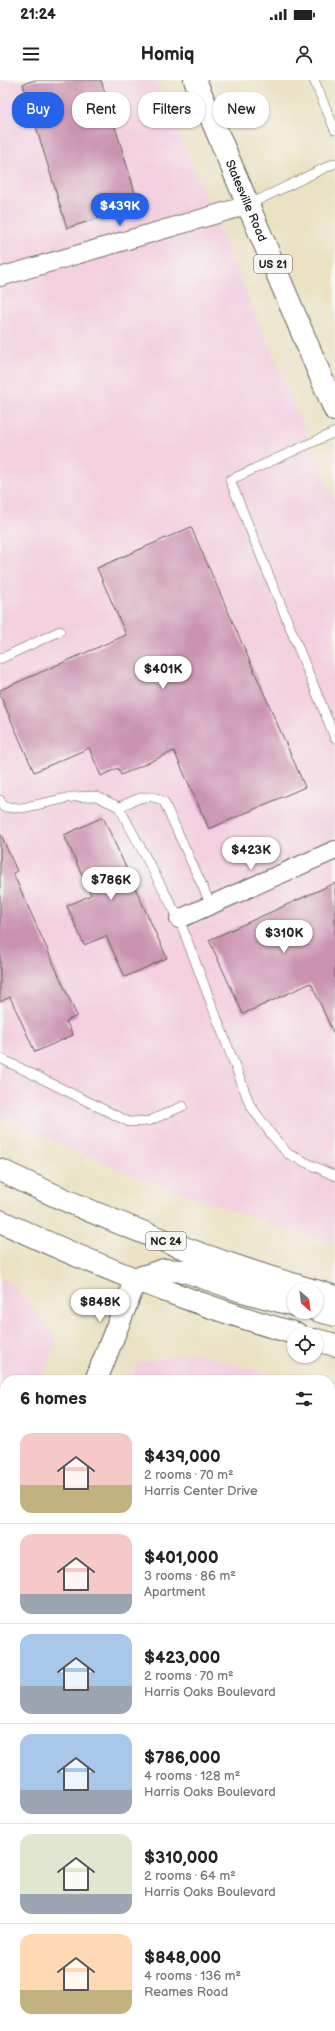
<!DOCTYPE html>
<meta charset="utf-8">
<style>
body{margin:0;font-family:"Balsamiq Sans",sans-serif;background:#f2f2f2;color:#222;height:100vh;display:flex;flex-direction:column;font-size:15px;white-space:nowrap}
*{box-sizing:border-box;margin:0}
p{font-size:13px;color:#767676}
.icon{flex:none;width:22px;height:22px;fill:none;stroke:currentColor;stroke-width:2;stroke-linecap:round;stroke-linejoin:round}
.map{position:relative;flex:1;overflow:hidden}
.details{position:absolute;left:0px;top:1295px;width:335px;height:656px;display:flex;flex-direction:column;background:#fff;border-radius:16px 16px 0 0;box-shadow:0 1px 3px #0004}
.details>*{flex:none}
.hud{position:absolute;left:12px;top:12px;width:311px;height:36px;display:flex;gap:8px}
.needle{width:26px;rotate:152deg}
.buttons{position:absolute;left:287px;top:1203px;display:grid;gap:8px}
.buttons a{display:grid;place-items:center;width:36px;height:36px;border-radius:50%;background:#fff;box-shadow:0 1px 3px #0004;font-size:20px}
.price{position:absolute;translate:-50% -34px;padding:0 9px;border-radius:14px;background:#fff;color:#222;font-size:13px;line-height:26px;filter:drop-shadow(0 1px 2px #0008)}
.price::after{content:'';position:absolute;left:50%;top:24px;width:12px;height:9px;margin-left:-6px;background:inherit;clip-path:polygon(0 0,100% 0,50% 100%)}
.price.selected{background:#2563eb;color:#fff}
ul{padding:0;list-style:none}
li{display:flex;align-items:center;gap:12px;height:100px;padding:0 20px}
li+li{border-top:1px solid #e0e0e0}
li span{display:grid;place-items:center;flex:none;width:112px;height:80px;border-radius:12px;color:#555}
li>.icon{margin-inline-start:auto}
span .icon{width:48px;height:48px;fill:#fffc;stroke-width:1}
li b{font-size:17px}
h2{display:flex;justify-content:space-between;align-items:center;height:48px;padding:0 20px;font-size:17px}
.tag{padding:0 14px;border-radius:16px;background:#fff;box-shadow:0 1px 3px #0004;font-size:14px;line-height:36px}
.tag.selected{background:#2563eb;color:#fff}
.status{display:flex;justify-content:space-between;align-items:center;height:28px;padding:0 20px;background:#fff;direction:ltr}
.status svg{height:11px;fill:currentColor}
header{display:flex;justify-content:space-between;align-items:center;height:52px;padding:0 20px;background:#fff;font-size:18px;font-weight:800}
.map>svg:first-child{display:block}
</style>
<div class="status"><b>21:24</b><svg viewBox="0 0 49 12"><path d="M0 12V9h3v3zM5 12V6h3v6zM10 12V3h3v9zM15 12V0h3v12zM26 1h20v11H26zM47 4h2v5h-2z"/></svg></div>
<header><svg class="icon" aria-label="menu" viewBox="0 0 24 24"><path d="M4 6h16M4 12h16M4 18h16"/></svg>Homiq<svg class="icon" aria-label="person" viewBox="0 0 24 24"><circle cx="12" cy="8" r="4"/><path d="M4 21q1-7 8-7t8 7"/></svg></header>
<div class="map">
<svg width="335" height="1951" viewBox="0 0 335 1951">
<rect width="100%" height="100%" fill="#f6f6f2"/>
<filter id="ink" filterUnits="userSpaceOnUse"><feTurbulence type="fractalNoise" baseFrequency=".025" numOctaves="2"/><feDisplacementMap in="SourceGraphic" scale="8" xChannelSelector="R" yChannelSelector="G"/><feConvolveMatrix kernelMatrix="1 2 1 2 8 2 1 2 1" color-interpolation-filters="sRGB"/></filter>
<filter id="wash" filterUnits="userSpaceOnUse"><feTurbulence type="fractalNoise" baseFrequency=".012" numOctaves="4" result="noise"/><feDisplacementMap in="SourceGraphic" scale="16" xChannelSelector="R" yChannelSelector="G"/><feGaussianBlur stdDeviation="0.9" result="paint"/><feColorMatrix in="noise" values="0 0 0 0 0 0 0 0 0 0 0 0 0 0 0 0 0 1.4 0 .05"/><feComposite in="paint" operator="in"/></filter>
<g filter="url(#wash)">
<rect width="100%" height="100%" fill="#ebe2c3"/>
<path fill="#f3cfe0" d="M0 0H156L335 422V1163L288 1150 135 1096 41 1056 0 1035Z
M0 1198 12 1203 57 1260 41 1300H5V1421L0 1434Z
M192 1272 291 1300H131L137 1283Z
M330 1311 335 1313V1384L330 1385Z"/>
<path fill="#cfbdcf" d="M335 1429V1951H0V1592L5 1579V1946H330V1430Z"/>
<path fill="#7ab676" stroke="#4b6949" d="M330 1683 335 1688V1723L330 1721Z"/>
<g id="blocks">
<path fill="#cb92af" d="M35 0H101L139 126 67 148 23 4Z
M191 447 305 707 209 749 174 671 121 695 118 688 101 696 89 668 34 692 0 615V610L126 555 97 488Z
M103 737 167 878 125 897 106 856 84 865 67 826 91 815 64 755Z
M0 753 17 791 13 793 77 936 66 941 73 955 35 972 10 917 0 922Z
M335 803V957L311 903 243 934 209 860Z"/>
</g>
</g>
<g filter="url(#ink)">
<use href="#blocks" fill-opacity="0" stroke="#646156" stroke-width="1"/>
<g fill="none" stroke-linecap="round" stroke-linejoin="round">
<defs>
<path id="lane" d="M314 0 335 50
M248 125 335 83
M335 352 230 400 335 658
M0 579 60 551
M0 720 3 727 22 728 72 717 96 716 119 727 179 839 250 1025 271 1054 288 1074 335 1096
M119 727C135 720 148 711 164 722L211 825
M0 978 129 1042 149 1041 183 1026
M0 1395 5 1396
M0 1482 5 1481
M0 1647 5 1650
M330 1649H335
M330 1766 335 1771
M0 1831 5 1817
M330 1863 335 1866
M56 1951 58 1946
M277 1951 279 1946"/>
<path id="street" d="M0 197 248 125
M179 839 335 770
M330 1407 335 1406"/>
<path id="secondary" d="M96 1300 136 1199
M0 1544 5 1531"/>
<g id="primary">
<path id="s1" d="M195 0 335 330"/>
<path d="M0 1090C100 1138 205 1179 312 1210"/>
<path d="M0 1141C96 1186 195 1225 297 1254"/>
<path d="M136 1199 164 1190 185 1191 242 1211 294 1225"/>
<path d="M316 1211 335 1217"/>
<path d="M316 1230 335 1235"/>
<path d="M316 1260 335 1265"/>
</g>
</defs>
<use href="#lane" stroke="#646156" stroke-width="10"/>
<use href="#street" stroke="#646156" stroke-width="20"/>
<use href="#secondary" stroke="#646156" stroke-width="24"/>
<use href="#primary" stroke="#646156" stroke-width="24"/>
<use href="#lane" stroke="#fff" stroke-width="9"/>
<use href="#street" stroke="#fff" stroke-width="18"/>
<use href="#secondary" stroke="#fff" stroke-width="22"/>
<use href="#primary" stroke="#fff" stroke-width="22"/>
</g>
</g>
<g text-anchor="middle" stroke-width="3" stroke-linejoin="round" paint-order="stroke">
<g fill="#f6f6f2" stroke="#5d5d5c" stroke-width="1">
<rect x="254" y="175" width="38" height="18" rx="3"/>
<rect x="146" y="1152" width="40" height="18" rx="3"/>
</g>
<g font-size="11" font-weight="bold" fill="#1c1c1c">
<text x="273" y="188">US 21</text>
<text x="166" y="1165">NC 24</text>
</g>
<g font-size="12" fill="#1c1c1c" stroke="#f6f6f2">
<text dy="4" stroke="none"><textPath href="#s1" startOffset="131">Statesville Road</textPath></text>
</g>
</g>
</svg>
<div class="buttons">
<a><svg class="needle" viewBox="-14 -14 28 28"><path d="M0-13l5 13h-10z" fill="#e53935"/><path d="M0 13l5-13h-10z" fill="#767676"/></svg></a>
<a><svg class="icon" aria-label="locate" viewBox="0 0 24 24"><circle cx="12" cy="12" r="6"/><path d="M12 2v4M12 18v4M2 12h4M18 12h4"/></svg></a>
</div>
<b class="price selected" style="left:120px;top:147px">$439K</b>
<b class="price" style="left:163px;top:610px">$401K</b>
<b class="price" style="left:251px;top:791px">$423K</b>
<b class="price" style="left:111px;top:821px">$786K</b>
<b class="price" style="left:284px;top:874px">$310K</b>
<b class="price" style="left:100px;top:1243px">$848K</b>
<div class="hud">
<a class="tag selected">Buy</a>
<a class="tag">Rent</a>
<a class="tag">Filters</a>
<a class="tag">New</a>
</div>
<section class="details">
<h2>6 homes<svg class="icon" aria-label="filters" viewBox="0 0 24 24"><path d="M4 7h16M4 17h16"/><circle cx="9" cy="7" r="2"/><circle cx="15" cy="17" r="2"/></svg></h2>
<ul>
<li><span style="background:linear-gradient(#f6c9c9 65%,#c2b280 0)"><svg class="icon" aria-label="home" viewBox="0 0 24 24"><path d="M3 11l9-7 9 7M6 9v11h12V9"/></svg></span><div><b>$439,000</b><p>2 rooms · 70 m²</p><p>Harris Center Drive</p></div></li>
<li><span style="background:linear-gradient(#f6c9c9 75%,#9aa5b1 0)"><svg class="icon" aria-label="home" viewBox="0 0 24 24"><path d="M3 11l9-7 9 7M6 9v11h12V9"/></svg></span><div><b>$401,000</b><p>3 rooms · 86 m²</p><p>Apartment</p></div></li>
<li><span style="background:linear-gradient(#a9c7e8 65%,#9aa5b1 0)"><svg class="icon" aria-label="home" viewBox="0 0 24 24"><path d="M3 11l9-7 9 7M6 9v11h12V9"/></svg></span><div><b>$423,000</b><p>2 rooms · 70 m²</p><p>Harris Oaks Boulevard</p></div></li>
<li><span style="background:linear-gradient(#a9c7e8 70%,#9aa5b1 0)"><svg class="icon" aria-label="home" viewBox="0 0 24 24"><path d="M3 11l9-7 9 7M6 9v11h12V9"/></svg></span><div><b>$786,000</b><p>4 rooms · 128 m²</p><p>Harris Oaks Boulevard</p></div></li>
<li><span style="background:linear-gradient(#dfe7d0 75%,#9aa5b1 0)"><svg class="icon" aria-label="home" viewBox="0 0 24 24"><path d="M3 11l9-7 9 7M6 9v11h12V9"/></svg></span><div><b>$310,000</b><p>2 rooms · 64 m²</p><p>Harris Oaks Boulevard</p></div></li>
<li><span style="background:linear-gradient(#ffd9b3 70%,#c2b280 0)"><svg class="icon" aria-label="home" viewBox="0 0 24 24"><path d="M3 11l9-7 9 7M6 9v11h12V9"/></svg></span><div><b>$848,000</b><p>4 rooms · 136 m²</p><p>Reames Road</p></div></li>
</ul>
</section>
</div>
